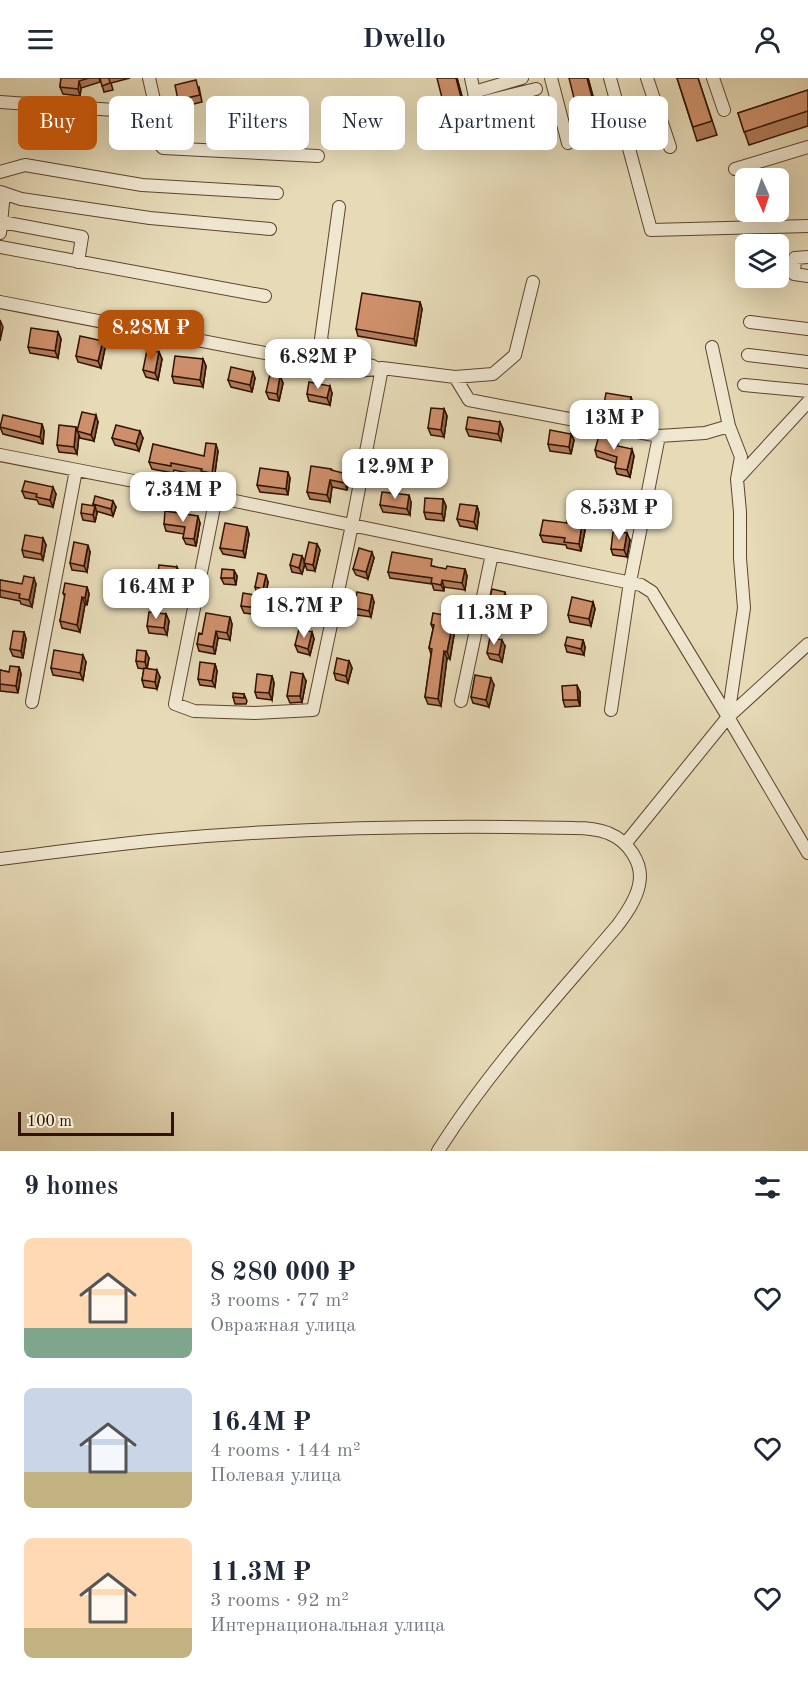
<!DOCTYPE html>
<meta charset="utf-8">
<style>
body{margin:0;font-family:"Old Standard TT",serif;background:#f2f2f3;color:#1f2937;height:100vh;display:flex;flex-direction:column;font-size:22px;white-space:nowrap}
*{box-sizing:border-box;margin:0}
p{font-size:20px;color:#747a83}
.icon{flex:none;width:33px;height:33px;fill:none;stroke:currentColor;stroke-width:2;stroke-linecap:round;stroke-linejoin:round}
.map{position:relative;height:1073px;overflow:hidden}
.drawer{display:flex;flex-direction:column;background:#fff;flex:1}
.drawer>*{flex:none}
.hud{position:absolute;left:18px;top:18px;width:772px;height:54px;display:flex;gap:12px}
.needle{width:39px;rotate:177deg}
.buttons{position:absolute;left:735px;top:90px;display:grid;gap:12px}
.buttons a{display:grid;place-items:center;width:54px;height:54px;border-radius:9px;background:#fff;box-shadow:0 6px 24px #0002;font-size:30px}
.scale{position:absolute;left:18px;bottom:15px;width:156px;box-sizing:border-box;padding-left:6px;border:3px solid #311200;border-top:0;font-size:16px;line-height:21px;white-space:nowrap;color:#311200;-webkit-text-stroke:4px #efe7d0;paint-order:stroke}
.price{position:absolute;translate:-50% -51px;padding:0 14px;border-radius:12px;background:#fff;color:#222;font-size:20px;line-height:39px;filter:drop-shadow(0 2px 3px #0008)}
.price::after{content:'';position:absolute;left:50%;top:36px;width:18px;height:14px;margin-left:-9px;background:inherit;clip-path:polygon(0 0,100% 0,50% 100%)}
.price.on{background:#b45309;color:#fff}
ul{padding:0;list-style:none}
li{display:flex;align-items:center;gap:18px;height:150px;padding:0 24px}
li span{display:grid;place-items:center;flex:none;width:168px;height:120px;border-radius:9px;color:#555}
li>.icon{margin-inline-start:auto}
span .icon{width:72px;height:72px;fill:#fffc;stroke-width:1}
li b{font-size:26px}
h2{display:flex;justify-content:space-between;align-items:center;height:72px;padding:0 24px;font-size:26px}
.chip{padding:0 21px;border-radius:9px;background:#fff;box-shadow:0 6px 24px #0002;font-size:21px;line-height:54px}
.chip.on{background:#b45309;color:#fff}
header{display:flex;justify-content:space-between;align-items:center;height:78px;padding:0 24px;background:#fff;font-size:27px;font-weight:700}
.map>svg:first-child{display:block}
</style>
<header><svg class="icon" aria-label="menu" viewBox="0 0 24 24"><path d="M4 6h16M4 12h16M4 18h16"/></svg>Dwello<svg class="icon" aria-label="person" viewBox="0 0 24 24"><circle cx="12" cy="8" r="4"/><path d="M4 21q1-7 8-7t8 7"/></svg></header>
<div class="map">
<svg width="808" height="1073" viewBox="0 0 808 1073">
<rect width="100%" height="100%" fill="#e6dab7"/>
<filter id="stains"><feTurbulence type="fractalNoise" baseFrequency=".00333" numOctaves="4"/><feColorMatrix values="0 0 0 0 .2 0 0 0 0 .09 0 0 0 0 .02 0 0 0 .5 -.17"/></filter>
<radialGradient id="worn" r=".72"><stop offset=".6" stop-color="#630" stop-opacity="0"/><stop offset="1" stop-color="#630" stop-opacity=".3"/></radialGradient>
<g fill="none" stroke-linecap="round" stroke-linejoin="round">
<defs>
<path id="minor" d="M471 0 474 14 522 0
M551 0 568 65
M610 0 651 152 808 148
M647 0 670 69
M713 0 724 32
M474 14 476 26 536 11
M0 24 157 35 149 0
M157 35 153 58 163 70 318 78
M735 91 808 69
M0 94 25 87 142 107 277 115
M0 114 21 121 150 140 270 151
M339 129 321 261 330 277 373 288
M2 144 82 159 78 184
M0 155 4 115
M0 169 265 218
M808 179 795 180 794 196 808 198
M0 224 358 293 382 290 455 299 493 296 515 277 533 204
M750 244 808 251
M712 269 729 348
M748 277 808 284
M455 299 469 322 659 358 705 355 729 348 741 379 737 401 740 434V480L744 530 728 639
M744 307 808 313
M0 377 216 419 641 507 652 514 728 639 808 775
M738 400 808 324
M216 419 175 626 194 633 255 635 313 632 352 447 382 290
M461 623 492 476
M32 624 76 392
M611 632 630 504 659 358
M625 766 728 639 808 566
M0 781C57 774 114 766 171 761 306 749 441 747 575 750 586 750 597 751 608 755 628 763 644 785 639 807 636 822 626 836 617 848 555 921 489 992 438 1073"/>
</defs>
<use href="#minor" stroke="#5e442e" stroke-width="14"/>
<use href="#minor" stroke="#efe7d0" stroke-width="12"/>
</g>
<path fill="#b17c5c" stroke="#311200" stroke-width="1.5" d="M61 0H99L100 4 81 10 80 18 63 16 60 9Z
M100 0H130L111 5 113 12 104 14Z
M457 0 467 37 449 41 444 28Z
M588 0 600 44 583 49 578 36Z
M677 0H698L717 57 697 63Z
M199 9 202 24 181 29 178 22Z
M808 12V48L749 67 738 35Z
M420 224 422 231 416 268 358 258 356 251Z
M58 254 61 261 58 280 30 275 28 269Z
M105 270 101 290 78 284 76 278Z
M159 274 162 281 158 302 146 299 143 292Z
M203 281 206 288 203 309 174 305 172 298Z
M280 298 283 305 279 323 269 321 266 314Z
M255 300 252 314 231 309 228 302Z
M332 315 330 327 309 323 307 316Z
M631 319 633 326 631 337 607 333 604 326Z
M444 331 447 338 444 359 431 357 428 350Z
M98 344 94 363 80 360 79 357 77 376 59 374 57 367 78 352Z
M500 344 503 351 501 363 469 358 466 351Z
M42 346 44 353 43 366 3 356 0 349Z
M571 356 574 362 571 376 550 373 548 366Z
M615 359 618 365 617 368 634 378 630 399 617 396 615 390 616 385 597 379 595 372Z
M112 360H143L139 373 115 367Z
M218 373 214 402 204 400 203 398 174 392 173 395 152 391 149 384 204 378Z
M331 391 332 392 349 402 347 412 332 409 330 424 310 421 307 414Z
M290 400 288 417 260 414 257 407Z
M22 413 56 416 53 429 39 426 37 422 25 420Z
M443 421 446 428 444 443 426 441 424 434Z
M411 424 410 437 383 434 380 427Z
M93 426 116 429 113 438 96 433 97 435 95 444 83 442 81 435 93 428Z
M477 428 479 435 477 451 460 448 457 441Z
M200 445 196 468 186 466 183 460 184 456 166 453 164 446Z
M567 445 582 446 585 452 581 473 567 470 566 467 543 464 540 457Z
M247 449 249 456 245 480 223 476 220 470Z
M43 460 46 467 43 482 24 479 22 472Z
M630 462 627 479 613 477 611 471Z
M317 466 320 472 315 493 307 492 305 486 302 496 292 494 290 487 302 478 304 484Z
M90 474 87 494 72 492 70 485Z
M374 480 368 501 356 497 353 491Z
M434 488V489L446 491H465L467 498 465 512 444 509V513L434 512 432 506 390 500 388 494Z
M177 489 180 496 178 510 159 508 157 501Z
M237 498 236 507 224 506 221 500Z
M0 502 22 506H36L32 529 21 526 20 523 0 519Z
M268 504 266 517 257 516 255 509Z
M87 509 89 516 87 527 85 526 80 554 62 550 60 543 65 519 63 515Z
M260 518 263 524 261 537 244 535 241 528Z
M507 521 503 539 490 536 488 529Z
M374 524 371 539 357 537 354 530Z
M593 524 595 531 591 548 570 544 568 537Z
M317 525 319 532 317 542 299 538 297 531Z
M166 536 169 543 167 557 149 555 147 548Z
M454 539 456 545 450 581 447 580 441 628 428 626 425 619 431 576 429 570 433 551 431 546Z
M232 546 230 562 218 560 215 576 199 573 197 566 202 556Z
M24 554 26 561 23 580 13 578 10 571Z
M312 554 314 561 310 577 298 574 295 567Z
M583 562 585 569 584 577 567 574 565 567Z
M505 568 502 584 490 581 487 575Z
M149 580 147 590 160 599 157 611 144 609 142 602 144 591 138 590 136 583Z
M349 583 352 590 348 605 336 602 334 595Z
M86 584 83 602 53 597 51 590Z
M215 586 217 593 215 609 200 607 198 601Z
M19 589 21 596 18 615 0 613V592L9 594Z
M272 598 274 605 272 622 257 620 255 614Z
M306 603 302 624 290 625 287 618Z
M494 607 489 629 473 625 471 619Z
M580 614V628L565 629 563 622Z
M244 616 247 623 246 626H235L233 619Z"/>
<path fill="#90654b" stroke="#311200" stroke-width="1.5" d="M456 0H457L467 37 462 23Z
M587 0H588L600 44 595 31Z
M79 3 81 10 80 18 78 11Z
M420 224 422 231 416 268 414 261Z
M0 242 3 249 0 263Z
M58 254 61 261 58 280 55 273Z
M103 263 105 270 101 290 98 283Z
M159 274 162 281 158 302 155 295Z
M203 281 206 288 203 309 200 302Z
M253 294 255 300 252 314 250 307Z
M280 298 283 305 279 323 277 316Z
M330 308 332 315 330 327 327 320Z
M631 319 633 326 631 337 629 330Z
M444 331 447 338 444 359 441 352Z
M96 337 98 344 94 363 91 357Z
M500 344 503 351 501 363 498 356Z
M42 346 44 353 43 366 40 359Z
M76 349 79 357 77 376 74 369Z
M140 353 143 360 139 373 136 366Z
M571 356 574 362 571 376 569 369Z
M615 359 618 365 615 374 613 367Z
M216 366 218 373 214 402 212 395Z
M632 371 634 378 630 399 627 392Z
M288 394 290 400 288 417 286 411Z
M347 396 349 402 347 412 345 405Z
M330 402 332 409 330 424 327 417Z
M53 409 56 416 53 429 50 422Z
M409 417 411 424 410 437 407 431Z
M443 421 446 428 444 443 442 436Z
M113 423 116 429 113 438 111 431Z
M95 428 97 435 95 444 93 437Z
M477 428 479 435 477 451 474 444Z
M198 438 200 445 196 468 194 461Z
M582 446 585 452 581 473 579 466Z
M247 449 249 456 245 480 243 473Z
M627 455 630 462 627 479 624 472Z
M43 460 46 467 43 482 41 476Z
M317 466 320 472 315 493 313 487Z
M88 467 90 474 87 494 84 488Z
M372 474 374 480 368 501 366 494Z
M302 478 305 485 302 496 299 490Z
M177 489 180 496 178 510 175 504Z
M465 491 467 498 465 512 462 505Z
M234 492 237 498 236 507 234 500Z
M266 497 268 504 266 517 263 511Z
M34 500 36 506 32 529 29 522Z
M442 502 444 509V513L441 507Z
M87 509 89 516 87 527 85 520Z
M505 514 507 521 503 539 501 532Z
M372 517 374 524 371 539 369 533Z
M260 518 263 524 261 537 259 530Z
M82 519 85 526 80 554 77 547Z
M593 524 595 531 591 548 589 541Z
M317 525 319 532 317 542 315 535Z
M166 536 169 543 167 557 164 550Z
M230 539 232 546 230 562 227 555Z
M454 539 456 545 450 581 447 574Z
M216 553 218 560 215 576 213 569Z
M24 554 26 561 23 580 21 573Z
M312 554 314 561 310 577 308 571Z
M502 562 505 568 502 584 499 577Z
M583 562 585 569 584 577 581 571Z
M146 573 149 580 147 591 145 584Z
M444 573 447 580 441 628 438 621Z
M83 577 86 584 83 602 80 595Z
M349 583 352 590 348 605 346 598Z
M215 586 217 593 215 609 212 603Z
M19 589 21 596 18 615 16 608Z
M157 592 160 599 157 611 155 604Z
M303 596 306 603 302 624 300 618Z
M272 598 274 605 272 622 269 615Z
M491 600 494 607 489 629 486 622Z
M577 607 580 614V628L578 622Z"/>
<path fill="#ce906b" stroke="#311200" stroke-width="1.5" d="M61 0H89L79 3 78 11 60 9Z
M100 0H109L110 5 102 8Z
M437 0H456L462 23 444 28Z
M569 0H587L595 31 578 36Z
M677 0H698L712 43 693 49Z
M196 2 200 17 178 22 175 7Z
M808 12V33L744 54 738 35Z
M362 215 420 224 414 261 356 251Z
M31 250 58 254 55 273 28 269Z
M80 258 103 263 98 283 76 278Z
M147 272 159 274 155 295 143 292Z
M175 278 203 281 200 302 172 298Z
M231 289 253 294 250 307 228 302Z
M270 296 280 298 277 316 266 314Z
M309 304 330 308 327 320 307 316Z
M606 315 631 319 629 330 604 326Z
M431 330 444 331 441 352 428 350Z
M82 334 96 337 91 357 77 353Z
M3 337 42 346 40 359 0 349Z
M468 339 500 344 498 356 466 351Z
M59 347 76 349 74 369 57 367Z
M116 347 140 353 136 366 112 360Z
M550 352 571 356 569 369 548 366Z
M600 354 615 359 613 367 632 371 627 392 615 390 617 379 595 372Z
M206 365 216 366 212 395 201 393 202 391 171 385V388L149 384 153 366 204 378Z
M311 388 331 391V392L347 396 345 405 330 402 327 417 307 414Z
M260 390 288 394 286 411 257 407Z
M25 403 53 409 50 422 36 419 37 416 22 413Z
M382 414 409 417 407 431 380 427Z
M95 418 113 423 111 431 93 426Z
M425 420 443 421 442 436 424 434Z
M82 426 95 428 93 437 81 435Z
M460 426 477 428 474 444 457 441Z
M165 433 198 438 194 461 183 460 185 449 164 446Z
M543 442 567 445V443L582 446 579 466 564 464 565 460 540 457Z
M225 445 247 449 243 473 220 470Z
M613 454 627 455 624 472 611 471Z
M25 457 43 460 41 476 22 472Z
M74 464 88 467 84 488 70 485Z
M309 464 317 466 313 487 304 485Z
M359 470 372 474 366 494 353 491Z
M392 474 432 481 431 488 446 491 447 488 465 491 462 505 442 502 441 507 431 505 432 500 388 494Z
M293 476 302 478 299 490 290 487Z
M159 487 177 489 175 504 157 501Z
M222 491 234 492V500H221Z
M258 495 266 497 263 511 255 509Z
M24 498 34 500 29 522 19 520 20 516 0 512V502L22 506Z
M65 505 87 509 85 520 82 519 77 547 60 543 65 516 63 515Z
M492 511 505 514 501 532 488 529Z
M357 514 372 517 369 533 354 530Z
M243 515 260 518 259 530 241 528Z
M572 519 593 524 589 541 568 537Z
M299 521 317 525 315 535 297 531Z
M149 534 166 536 164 550 147 548Z
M206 535 230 539 227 555 216 553 213 569 197 566 199 555 202 556Z
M433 535 454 539 447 574 444 573 438 621 425 619 432 571 429 570 434 547 431 546Z
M299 551 312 554 308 571 295 567Z
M13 553 24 554 21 573 10 571Z
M490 559 502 562 499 577 487 575Z
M567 559 583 562 581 571 565 567Z
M54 572 83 577 80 595 51 590Z
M137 572 146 573 145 584 136 583Z
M337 580 349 583 346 598 334 595Z
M200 584 215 586 212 603 198 601Z
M10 588 19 589 16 608 0 606V592L9 594Z
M144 590 157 592 155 604 142 602Z
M291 594 303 596 300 618H287Z
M257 596 272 598 269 615 255 614Z
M475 597 491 600 486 622 471 619Z
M577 607 578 622H563L562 608Z
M233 615 244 616V620L233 619Z"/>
<rect width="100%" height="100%" filter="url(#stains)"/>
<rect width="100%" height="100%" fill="url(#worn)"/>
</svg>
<div class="buttons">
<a><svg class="needle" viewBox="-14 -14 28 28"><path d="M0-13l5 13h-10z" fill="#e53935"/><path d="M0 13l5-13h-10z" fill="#747a83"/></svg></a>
<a><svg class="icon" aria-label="layers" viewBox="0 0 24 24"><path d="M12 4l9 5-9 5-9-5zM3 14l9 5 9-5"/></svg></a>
</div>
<div class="scale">100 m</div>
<b class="price on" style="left:151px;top:283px">8.28M ₽</b>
<b class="price" style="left:318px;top:312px">6.82M ₽</b>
<b class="price" style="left:614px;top:373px">13M ₽</b>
<b class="price" style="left:395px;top:422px">12.9M ₽</b>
<b class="price" style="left:183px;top:445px">7.34M ₽</b>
<b class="price" style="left:619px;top:463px">8.53M ₽</b>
<b class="price" style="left:156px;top:542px">16.4M ₽</b>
<b class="price" style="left:304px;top:561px">18.7M ₽</b>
<b class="price" style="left:494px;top:568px">11.3M ₽</b>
<div class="hud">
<a class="chip on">Buy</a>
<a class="chip">Rent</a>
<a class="chip">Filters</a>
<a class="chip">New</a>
<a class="chip">Apartment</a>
<a class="chip">House</a>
</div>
</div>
<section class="drawer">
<h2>9 homes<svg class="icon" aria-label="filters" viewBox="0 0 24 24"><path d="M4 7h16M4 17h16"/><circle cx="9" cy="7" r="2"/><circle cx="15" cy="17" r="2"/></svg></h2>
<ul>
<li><span style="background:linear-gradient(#ffd9b3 75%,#7fa58c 0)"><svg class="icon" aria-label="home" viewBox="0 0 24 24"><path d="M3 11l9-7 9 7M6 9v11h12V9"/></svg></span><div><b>8 280 000 ₽</b><p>3 rooms · 77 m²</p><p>Овражная улица</p></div><svg class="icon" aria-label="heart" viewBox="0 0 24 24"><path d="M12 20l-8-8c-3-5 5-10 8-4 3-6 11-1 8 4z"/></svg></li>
<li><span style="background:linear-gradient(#c9d6e8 70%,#c2b280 0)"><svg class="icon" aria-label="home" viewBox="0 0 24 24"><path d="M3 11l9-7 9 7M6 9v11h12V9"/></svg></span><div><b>16.4M ₽</b><p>4 rooms · 144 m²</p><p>Полевая улица</p></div><svg class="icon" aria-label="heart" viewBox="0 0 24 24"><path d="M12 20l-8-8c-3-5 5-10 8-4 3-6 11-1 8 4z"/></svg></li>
<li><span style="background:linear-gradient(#ffd9b3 75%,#c2b280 0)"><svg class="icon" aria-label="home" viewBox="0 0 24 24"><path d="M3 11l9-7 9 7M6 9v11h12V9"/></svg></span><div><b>11.3M ₽</b><p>3 rooms · 92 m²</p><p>Интернациональная улица</p></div><svg class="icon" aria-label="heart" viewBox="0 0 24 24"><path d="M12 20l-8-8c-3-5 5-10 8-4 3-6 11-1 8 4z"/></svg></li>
</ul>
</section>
